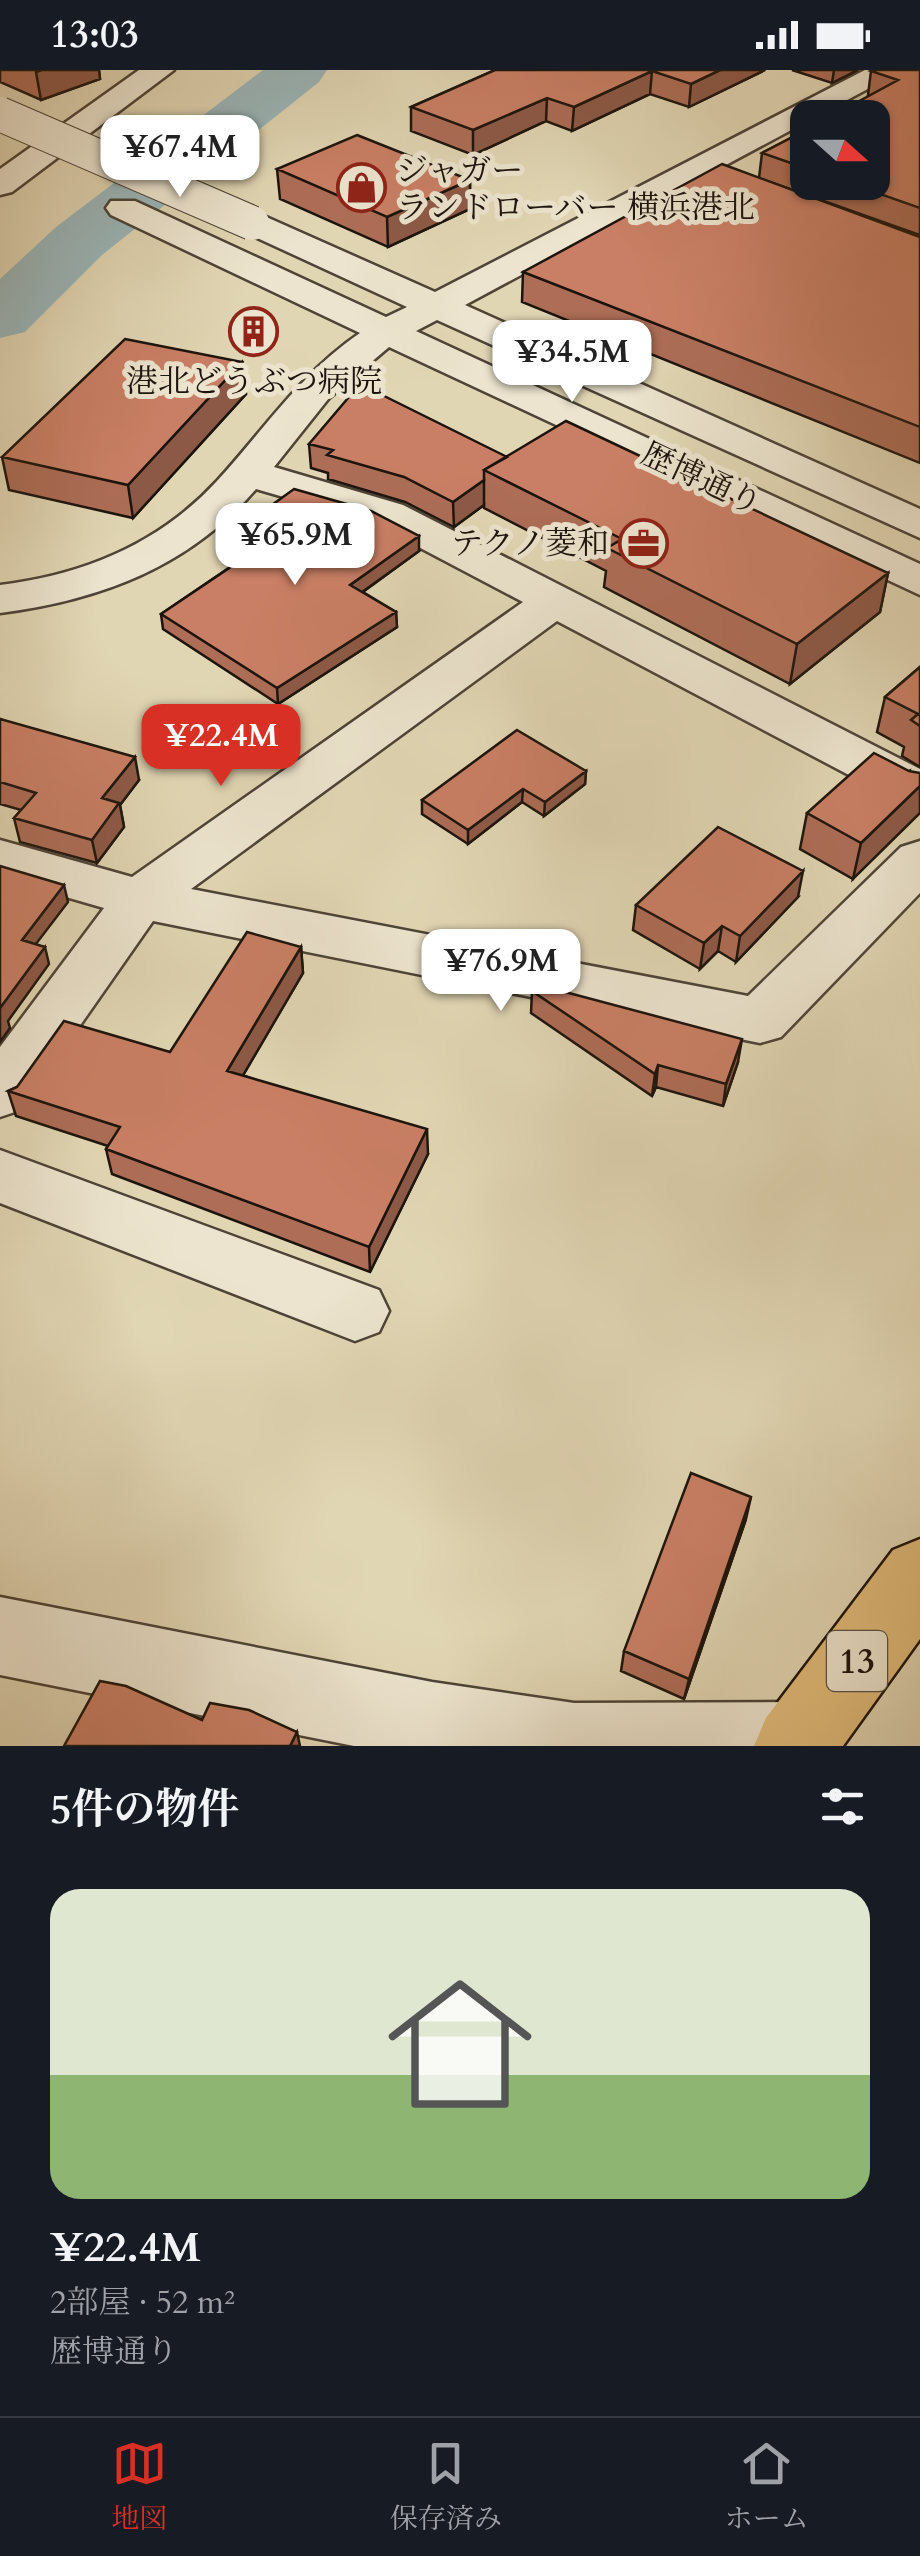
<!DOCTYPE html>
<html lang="ja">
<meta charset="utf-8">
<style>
body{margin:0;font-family:Cardo,"Noto Serif JP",serif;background:#242831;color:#f1f3f6;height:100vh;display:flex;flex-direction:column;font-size:38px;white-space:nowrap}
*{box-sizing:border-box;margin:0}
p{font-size:32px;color:#9ea1a6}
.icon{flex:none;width:55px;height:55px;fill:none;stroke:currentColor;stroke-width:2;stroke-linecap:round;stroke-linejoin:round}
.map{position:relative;height:1676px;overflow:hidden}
.side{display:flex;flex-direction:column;background:#171b24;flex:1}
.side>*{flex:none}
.needle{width:65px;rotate:111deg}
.tools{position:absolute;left:790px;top:30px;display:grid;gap:20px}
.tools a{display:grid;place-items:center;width:100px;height:100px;border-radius:20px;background:#171b24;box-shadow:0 2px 8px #0004;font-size:50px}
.price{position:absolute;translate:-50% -85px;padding:0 22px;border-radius:20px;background:#fff;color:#222;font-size:32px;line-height:65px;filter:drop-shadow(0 2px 5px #0008)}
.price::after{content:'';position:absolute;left:50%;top:60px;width:30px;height:22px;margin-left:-15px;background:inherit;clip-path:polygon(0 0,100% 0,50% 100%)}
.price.current{background:#d93025;color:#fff}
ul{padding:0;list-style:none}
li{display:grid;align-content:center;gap:20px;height:530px;padding:0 50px}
li span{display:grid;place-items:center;height:310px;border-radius:30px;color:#555}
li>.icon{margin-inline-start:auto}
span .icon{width:180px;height:180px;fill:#fffc;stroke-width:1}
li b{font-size:42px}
h2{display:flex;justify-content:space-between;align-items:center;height:120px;padding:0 50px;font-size:42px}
.status{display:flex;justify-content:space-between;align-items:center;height:70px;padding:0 50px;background:#171b24;direction:ltr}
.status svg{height:28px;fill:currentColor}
.tabs{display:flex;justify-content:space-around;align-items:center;height:140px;border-top:2px solid #363941;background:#171b24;font-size:28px;color:#9ea1a6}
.tabs a{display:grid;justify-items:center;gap:5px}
.tabs .current{color:#d93025}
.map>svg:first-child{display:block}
</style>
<div class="status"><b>13:03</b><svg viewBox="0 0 49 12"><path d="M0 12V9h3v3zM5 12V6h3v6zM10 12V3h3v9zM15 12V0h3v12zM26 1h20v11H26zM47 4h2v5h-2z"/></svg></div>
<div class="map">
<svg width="920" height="1676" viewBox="0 0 920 1676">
<rect width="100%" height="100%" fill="#e1d6b4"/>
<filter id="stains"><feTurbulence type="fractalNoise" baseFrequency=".002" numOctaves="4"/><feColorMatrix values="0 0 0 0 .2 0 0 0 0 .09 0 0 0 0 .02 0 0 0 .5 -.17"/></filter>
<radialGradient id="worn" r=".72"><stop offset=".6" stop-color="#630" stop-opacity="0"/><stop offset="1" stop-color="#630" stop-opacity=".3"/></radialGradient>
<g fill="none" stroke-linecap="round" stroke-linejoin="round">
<path fill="#9bb6b9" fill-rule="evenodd" d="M263 0H327L319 12 102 185 25 262 0 268V209L56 157Z"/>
<defs>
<path id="minor" d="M139 0H174L12 122 0 125V99Z
M865 0H903L465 235 920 439V468L437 250 416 261 920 494V525L389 277 329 328 274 397 403 435 920 699V738L902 733 557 551 191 819 748 926 901 777 920 771V823L781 967 760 973 153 851 21 1040 0 1047V977L104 838 0 808V770L132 807 523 532 373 453 256 419C189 497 100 530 0 543V515C83 505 159 474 217 411 263 361 301 303 360 263L111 145 106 138 111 131H135L386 247 407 237 240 160 235 153 240 146H264L435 222Z
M0 1080 379 1220 389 1241 379 1262 355 1271 0 1133Z
M0 1527 432 1612 574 1633 797 1632 825 1644 837 1672 835 1676H354L0 1605Z"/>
<path id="major" d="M920 1469V1569L843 1676H754L766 1648 893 1480Z"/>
</defs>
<use href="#minor" stroke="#4d4436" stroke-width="5"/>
<use href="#major" stroke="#1c140c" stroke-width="5"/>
<use href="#minor" fill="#ece4ce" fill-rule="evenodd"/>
<use href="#major" fill="#e0bb7a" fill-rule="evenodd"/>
<defs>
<path id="minor-bridge" d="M0 44 252 153"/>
</defs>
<use href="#minor-bridge" stroke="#4d4436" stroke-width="36" stroke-linecap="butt"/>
<use href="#minor-bridge" stroke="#ece4ce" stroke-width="34"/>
</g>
<path fill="#ad6d57" stroke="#1c140c" stroke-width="2.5" d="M0 0H99L100 9 41 30 0 12Z
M495 0H765L689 37 650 24 572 61 546 51 473 85 411 61V37Z
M792 0H858L832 13Z
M920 0V165L759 108 762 83 808 59V112H872L869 25H868L871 1Z
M277 99 470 110V139L388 177 280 129Z
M920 167V393L522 232 523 202Z
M242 292 246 324 133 448 9 420 2 387Z
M309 374 507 387 888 503 880 542 790 614 604 517 606 501 484 438V435L454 457 405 432 328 409V403L311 398Z
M251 450 419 481 363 522 396 542 397 557 278 634 163 559 161 544 267 472 252 466Z
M920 597V697L902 686 904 677 877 662 885 627Z
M0 649 139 710 120 735 124 757 97 793 20 772 14 748 21 740 0 734Z
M586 701 585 714 544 746 522 732 468 774 422 744V730Z
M909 701 853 809 800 779 807 743Z
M798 827 736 892 718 881 700 899 633 860 636 835Z
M301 877 303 903 243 1005 428 1084 370 1202 112 1104 106 1079 108 1076 16 1046 8 1021 17 1017 170 982Z
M532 921 738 992 723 1036 656 1017 652 1026 531 943Z
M746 1449 684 1629 621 1601 624 1581Z"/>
<path fill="#8d5947" stroke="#1c140c" stroke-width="2.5" d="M42 0H99L100 9 41 30 36 2Z
M720 0H765L689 37 691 14Z
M834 0H858L832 13Z
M652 1 650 24 572 61 574 37Z
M547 28 546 51 473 85V60Z
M470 110V139L388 177 387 147Z
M242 292 246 324 133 448 128 415Z
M484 410V435L454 457 453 432Z
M419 466V481L351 530 350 515Z
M888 503 880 542 790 614 797 574Z
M396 542 397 557 278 634 277 618Z
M135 687 139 710 120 735 124 757 97 793 92 770 102 728Z
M586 701 585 714 544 746 545 732Z
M920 716V743L853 809 861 773Z
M523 719 522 732 468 774V760Z
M803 801 798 827 736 892 740 866Z
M64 815 68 832 26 887 22 870Z
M722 856 718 881 700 899 704 873Z
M45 877 49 894 8 951 10 958 0 972V938Z
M301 877 303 903 231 1026 227 1001Z
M742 969 738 992 723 1036 726 1014Z
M658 995 656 1017 652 1026 655 1004Z
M427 1059 428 1084 370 1202 369 1177Z
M751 1427 746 1449 684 1629 689 1609Z
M297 1662 300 1676H290Z"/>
<path fill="#c97f65" stroke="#1c140c" stroke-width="2.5" d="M495 0H720L691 14 652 1 574 37 547 28 473 60 411 37Z
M874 0H920V138L846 112H872V48H828L898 10 871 1Z
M808 59V99L762 83Z
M357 65 470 110 387 147 277 99Z
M722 94 920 167V357L523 202Z
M125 269 242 292 128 415 2 387Z
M360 314 507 387 484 400V410L453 432 404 407 327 385 333 380 309 374Z
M566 351 888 503 797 574 607 478 622 469 484 400Z
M294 419 371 441 419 466 350 515 396 542 277 618 161 544 281 463 251 450Z
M920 597V656L911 650 918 644 885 627Z
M0 649 135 687 102 728 119 733 92 770 14 748 36 723 0 712Z
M517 660 586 701 545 732 523 719 468 760 422 730Z
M874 683 909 701 920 703V716L861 773 807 743Z
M718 757 803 801 740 866 722 856 704 873 636 835Z
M0 796 64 815 22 870 45 877 0 938Z
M247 862 301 877 227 1001 427 1059 369 1177 106 1079 120 1057 8 1021 17 1017 64 951 170 982Z
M535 914 742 969 726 1014 658 995 655 1004 532 921Z
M691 1403 751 1427 689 1609 624 1581Z
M100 1611 126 1616 202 1650 210 1633 249 1640 297 1662 290 1676H64Z"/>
<defs>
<symbol id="shop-ring" viewBox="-11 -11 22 22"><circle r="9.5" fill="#ece4ce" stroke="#8f2418" stroke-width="1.5"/><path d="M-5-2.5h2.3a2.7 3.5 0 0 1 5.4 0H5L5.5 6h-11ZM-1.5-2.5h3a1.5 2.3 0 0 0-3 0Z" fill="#8f2418"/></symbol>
<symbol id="building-ring" viewBox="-11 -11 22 22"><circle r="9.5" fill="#ece4ce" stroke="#8f2418" stroke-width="1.5"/><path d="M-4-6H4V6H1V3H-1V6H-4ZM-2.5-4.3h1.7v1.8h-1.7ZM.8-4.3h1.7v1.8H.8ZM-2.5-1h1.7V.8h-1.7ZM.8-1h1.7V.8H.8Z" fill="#8f2418"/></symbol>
<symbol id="office-ring" viewBox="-11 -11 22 22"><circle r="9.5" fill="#ece4ce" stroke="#8f2418" stroke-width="1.5"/><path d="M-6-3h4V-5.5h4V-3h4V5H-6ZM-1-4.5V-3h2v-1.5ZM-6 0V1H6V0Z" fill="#8f2418"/></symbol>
</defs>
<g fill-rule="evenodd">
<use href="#shop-ring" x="334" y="90" width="55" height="55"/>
<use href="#building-ring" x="226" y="234" width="55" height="55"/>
<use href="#office-ring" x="616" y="446" width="55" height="55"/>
</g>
<g text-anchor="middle" stroke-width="10" stroke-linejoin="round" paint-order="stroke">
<g font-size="32" fill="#1c140c" stroke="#ece4ce" text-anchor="start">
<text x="396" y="111">ジャガー<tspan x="396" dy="37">ランドローバー 横浜港北</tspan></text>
<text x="254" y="322" text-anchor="middle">港北どうぶつ病院</text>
<text x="609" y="484" text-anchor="end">テクノ菱和</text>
</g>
<g font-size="32" fill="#1c140c" stroke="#ece4ce">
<text transform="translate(702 408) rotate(25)" y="11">歴博通り</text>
</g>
<rect fill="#ece4ce" stroke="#5a5246" stroke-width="2.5" x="827" y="1561" width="60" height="60" rx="8"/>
<g font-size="35" font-weight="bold" fill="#1c140c">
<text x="857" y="1603">13</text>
</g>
</g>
<rect width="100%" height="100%" filter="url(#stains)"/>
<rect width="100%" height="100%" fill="url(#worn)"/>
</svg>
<div class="tools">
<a><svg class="needle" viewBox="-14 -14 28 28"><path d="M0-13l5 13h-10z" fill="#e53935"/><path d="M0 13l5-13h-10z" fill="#9ea1a6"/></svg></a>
</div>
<b class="price" style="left:180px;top:130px">¥67.4M</b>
<b class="price" style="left:572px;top:335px">¥34.5M</b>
<b class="price" style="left:295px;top:518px">¥65.9M</b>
<b class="price current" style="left:221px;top:719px">¥22.4M</b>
<b class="price" style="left:501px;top:944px">¥76.9M</b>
</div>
<section class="side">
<h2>5件の物件<svg class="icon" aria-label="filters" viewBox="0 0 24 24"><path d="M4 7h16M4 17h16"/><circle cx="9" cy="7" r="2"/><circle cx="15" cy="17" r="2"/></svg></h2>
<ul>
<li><span style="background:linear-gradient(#dfe7d0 60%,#8fb573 0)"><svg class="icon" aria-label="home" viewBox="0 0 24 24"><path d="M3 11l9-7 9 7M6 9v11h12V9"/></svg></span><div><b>¥22.4M</b><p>2部屋 · 52 m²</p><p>歴博通り</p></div></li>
</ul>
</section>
<nav class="tabs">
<a class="current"><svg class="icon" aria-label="map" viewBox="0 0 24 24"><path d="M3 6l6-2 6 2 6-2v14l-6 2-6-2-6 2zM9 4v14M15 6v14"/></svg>地図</a>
<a><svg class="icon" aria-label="saved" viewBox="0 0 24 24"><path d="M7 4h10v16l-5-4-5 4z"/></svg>保存済み</a>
<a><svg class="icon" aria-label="home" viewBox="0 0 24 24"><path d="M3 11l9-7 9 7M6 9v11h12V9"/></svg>ホーム</a>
</nav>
